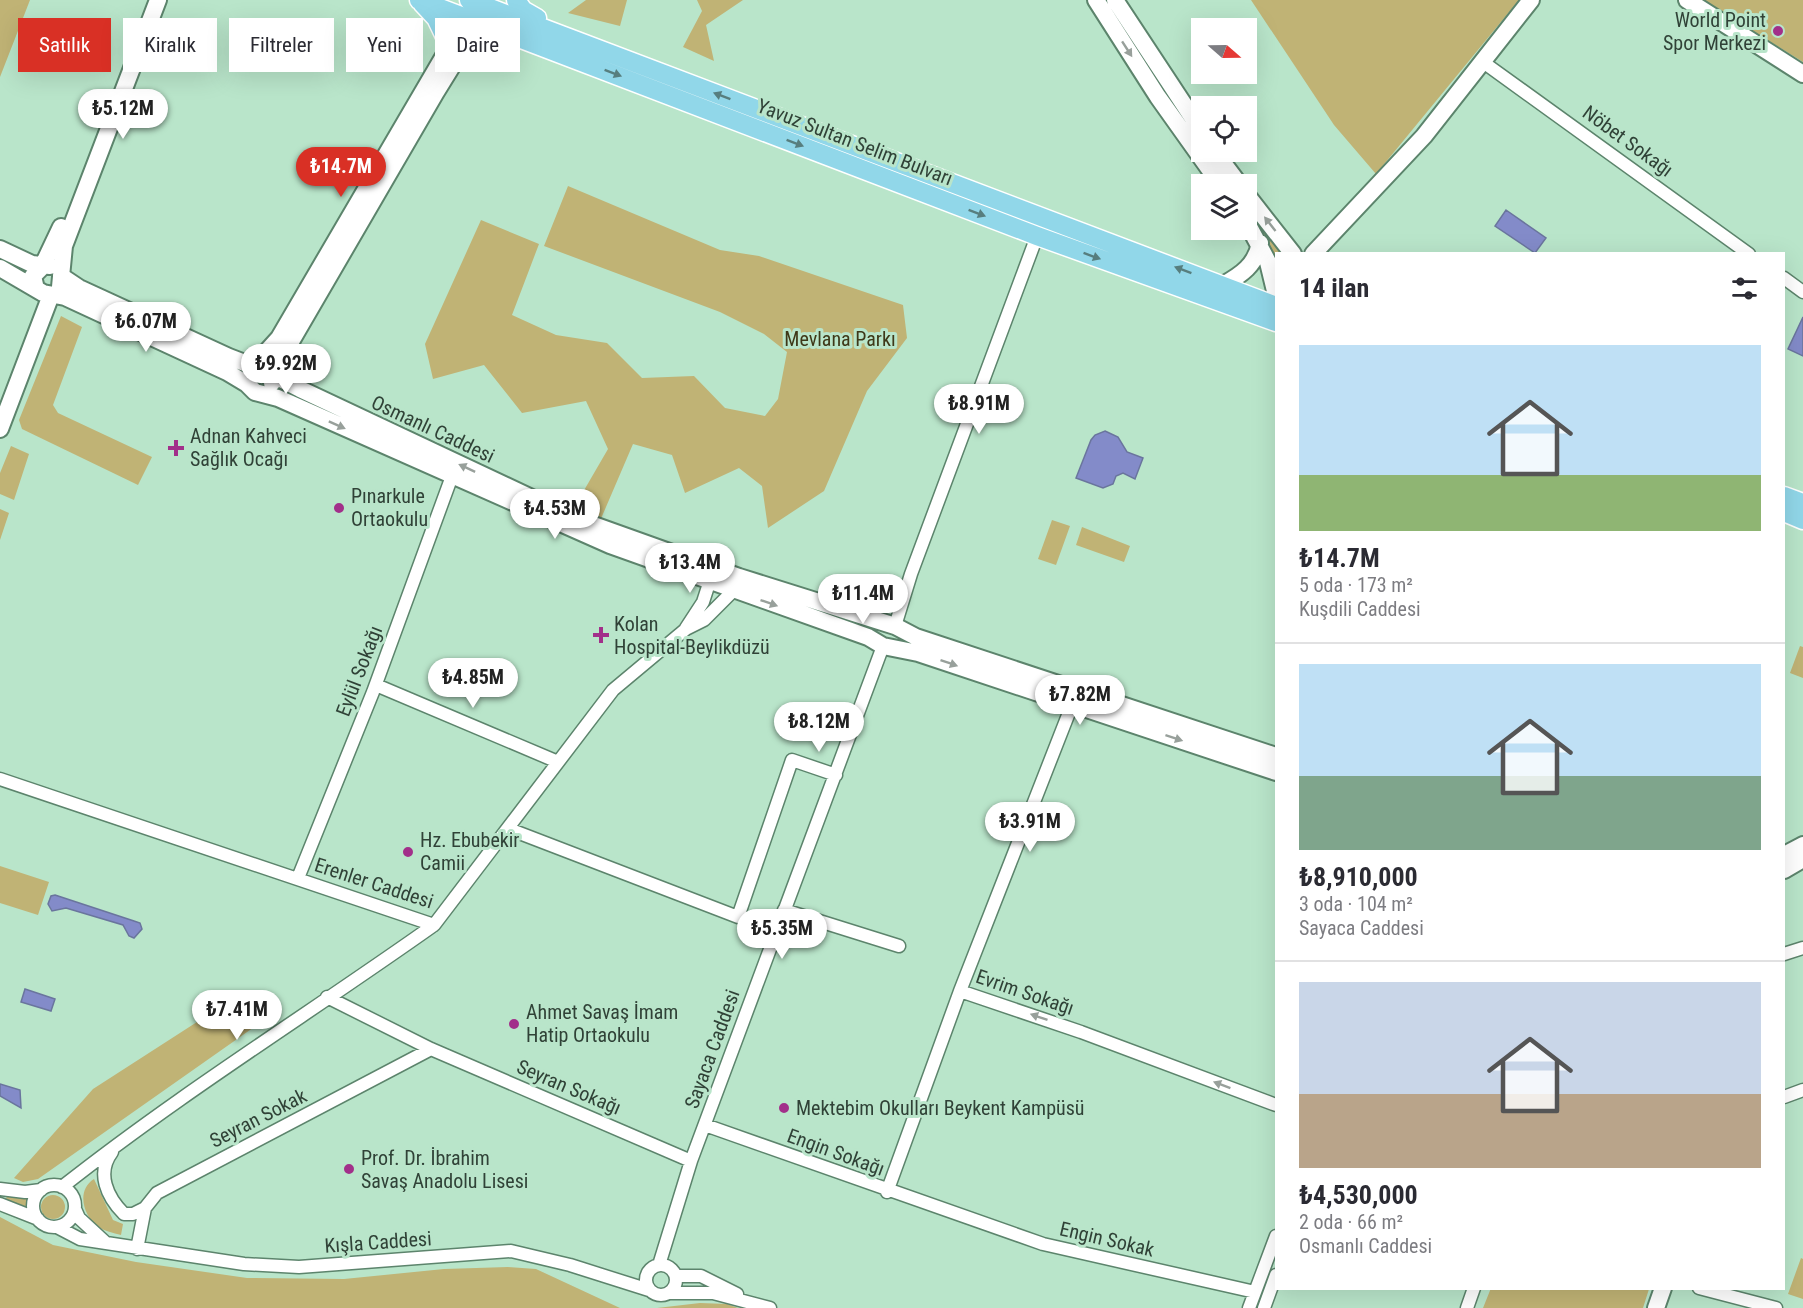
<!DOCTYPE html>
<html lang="tr">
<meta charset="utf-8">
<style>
body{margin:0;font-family:"Roboto Condensed",sans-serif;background:#f2f2f3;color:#2b2b33;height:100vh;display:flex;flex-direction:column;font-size:22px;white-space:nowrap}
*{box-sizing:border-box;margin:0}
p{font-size:20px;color:#7c7c81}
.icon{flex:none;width:33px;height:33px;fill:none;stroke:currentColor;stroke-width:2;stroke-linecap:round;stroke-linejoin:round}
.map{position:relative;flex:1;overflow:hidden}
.details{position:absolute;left:1275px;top:252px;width:510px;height:1038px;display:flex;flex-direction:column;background:#fff;border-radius:0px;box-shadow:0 6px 24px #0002}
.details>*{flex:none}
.banner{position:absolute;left:18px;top:18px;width:570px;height:54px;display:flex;gap:12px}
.needle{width:39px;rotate:110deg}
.tools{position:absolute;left:1191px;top:18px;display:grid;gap:12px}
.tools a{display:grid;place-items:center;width:66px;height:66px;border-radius:0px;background:#fff;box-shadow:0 6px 24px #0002;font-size:30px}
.price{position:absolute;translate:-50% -51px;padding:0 14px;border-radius:21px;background:#fff;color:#222;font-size:20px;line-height:39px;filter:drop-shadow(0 2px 3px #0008)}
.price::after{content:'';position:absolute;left:50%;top:36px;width:18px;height:14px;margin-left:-9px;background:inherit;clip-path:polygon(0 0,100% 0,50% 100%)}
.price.on{background:#d93025;color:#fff}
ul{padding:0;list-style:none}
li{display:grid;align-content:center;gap:12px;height:318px;padding:0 24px}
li+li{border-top:2px solid #e1e1e2}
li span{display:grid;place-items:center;height:186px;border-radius:0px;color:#555}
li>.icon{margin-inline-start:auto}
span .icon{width:108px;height:108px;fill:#fffc;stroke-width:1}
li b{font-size:26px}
h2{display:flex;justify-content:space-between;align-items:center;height:72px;padding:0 24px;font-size:26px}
.tag{padding:0 21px;border-radius:0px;background:#fff;box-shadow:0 6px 24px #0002;font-size:21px;line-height:54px}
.tag.on{background:#d93025;color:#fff}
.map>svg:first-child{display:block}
</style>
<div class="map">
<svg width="1803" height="1308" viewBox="0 0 1803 1308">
<rect width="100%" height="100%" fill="#b9e5ca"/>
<path fill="#c0b375" d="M0 0H30L0 77Z
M586 0H627L620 26 568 13Z
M697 0H743L706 25 714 61 683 47 702 11Z
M1251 0H1519L1376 174 1334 125Z
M1703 0H1803V62Z
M568 186 720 250 759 256 903 305 907 338 867 391 824 491 768 528 762 486 739 468 685 493 672 455 633 444 600 521 572 511 608 449 586 401 522 413 484 365 433 379 425 344 481 220 539 244 512 315 556 335 607 343 642 378 694 376 725 408 765 416 778 399 787 352 764 334 720 312 544 246Z
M1246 205 1283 253 1276 254V264L1247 214Z
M61 316 82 327 53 405 58 413 152 457 138 485 22 429 19 420Z
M11 446 29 454 14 500 0 494V473Z
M0 509 9 513 0 540Z
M1052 520 1070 526 1056 565 1038 559Z
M1082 527 1130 546 1124 562 1076 545Z
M1800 646 1803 647V678L1790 673Z
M0 866 49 882 38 915 0 903Z
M242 993 280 1009 38 1179 23 1182 14 1178 93 1089Z
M94 1179 113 1220 123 1224 121 1235C113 1233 105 1231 98 1227 83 1216 76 1190 94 1179Z
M41 1207a12 12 0 1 1 24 0a12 12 0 1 1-24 0Z
M7 1196 30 1197 25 1211 6 1199Z
M0 1217 53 1245 136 1262 247 1278 344 1279 444 1269 508 1267 536 1269 620 1308H0Z
M1801 1258 1803 1259V1299L1788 1294Z
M1491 1288H1649V1289L1643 1308H1483Z
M700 1303 727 1304 738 1308H657Z"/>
<path fill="#838bc9" stroke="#6a759d" stroke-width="1.5" d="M1506 210 1546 238 1535 253 1495 226Z
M1803 317V356L1788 349Z
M1105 431 1118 437 1127 452 1143 458 1135 479 1123 473 1116 476 1113 484 1103 488 1076 478 1091 440 1095 435Z
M55 895 134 921 140 923 142 929 134 938 129 936 123 925 66 908 52 911 48 904 51 896Z
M25 989 55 999 51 1011 21 1002Z
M0 1084 20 1090 21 1108 0 1096Z"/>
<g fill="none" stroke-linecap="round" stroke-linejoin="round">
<defs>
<path id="street" d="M1483 62 1749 254
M1784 278 1803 292
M895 626 911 574 1037 236
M686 628 703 602 712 574
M376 685 558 762
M0 779 434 925 613 690 686 629 704 620 734 590 736 585
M509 829 738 917 792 760 836 775
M298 878 373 692 452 476
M784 910 899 946
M1784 954 1803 948
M960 991 1081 1032 1276 1105
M327 997 431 1049 691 1161
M1784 1097 1803 1090
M705 1125 1043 1244 1255 1292
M112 1152C96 1173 107 1197 124 1214H133L145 1208
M33 1206a21 21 0 1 1 42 0a21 21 0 1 1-42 0Z
M62 1187C181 1093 310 1013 434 925
M0 1189 25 1192 41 1190
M887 1192 960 991 1072 705
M0 1204 38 1219
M75 1209 79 1218 105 1242
M57 1227 80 1239 244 1264 299 1267 511 1251 570 1265 649 1290
M137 1249 145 1208 157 1193 431 1049
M646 1280a15 15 0 1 1 30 0a15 15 0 1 1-30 0Z
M659 1265 691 1161 883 646
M676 1276H701L737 1294
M1699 1288 1776 1308
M669 1293H713L770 1308
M1249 1308 1276 1236
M1264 1308 1276 1275
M1467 1308 1474 1288"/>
<path id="secondary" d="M1096 0 1158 97 1220 184
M1115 0 1202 132
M1687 0 1803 74
M1215 152 1239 184
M1246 194 1293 254
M1246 221 1268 262 1276 295
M0 249 32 264 50 266
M1313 254 1424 136 1531 0
M0 268 43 293 65 297 227 372 247 384 255 392 278 398 610 545 868 637 883 646 918 653 1276 772
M61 276 79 288 229 357 255 367 264 366 273 375 300 389 574 518 739 577 895 626 916 637 1276 756
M1223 285C1241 275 1256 265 1260 243
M60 287 64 246 158 0
M36 289 33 276 42 267 61 227
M251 369 279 338 472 8
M272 383 273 375 282 357 436 92 486 11
M0 429 51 295
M1784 855 1803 845
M1784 870 1803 859
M1656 1308 1663 1288"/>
<path id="primary" d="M419 0 1037 236 1276 322
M469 0 1276 306
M516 0 523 10 537 18
M422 3 436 18 449 45
M460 52 494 38 512 43
M1784 496 1803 503
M1784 512 1803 520"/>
</defs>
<use href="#street" stroke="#5c846c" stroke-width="15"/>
<use href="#secondary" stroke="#5c846c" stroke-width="20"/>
<use href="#primary" stroke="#fff" stroke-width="21"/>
<use href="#street" stroke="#fff" stroke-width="12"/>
<use href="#secondary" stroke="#fff" stroke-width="16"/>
<use href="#primary" stroke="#91d7e9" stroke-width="18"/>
</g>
<defs><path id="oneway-solid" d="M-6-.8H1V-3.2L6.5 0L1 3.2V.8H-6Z" transform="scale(1.5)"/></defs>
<g fill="#98a09b">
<use href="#oneway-solid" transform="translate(1127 49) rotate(57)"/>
<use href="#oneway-solid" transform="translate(1270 224) rotate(-128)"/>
<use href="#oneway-solid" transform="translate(337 425) rotate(24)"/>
<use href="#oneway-solid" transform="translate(467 468) rotate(-155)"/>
<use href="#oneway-solid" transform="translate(769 603) rotate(19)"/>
<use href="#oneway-solid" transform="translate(949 663) rotate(19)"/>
<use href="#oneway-solid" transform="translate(1174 738) rotate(18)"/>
<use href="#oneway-solid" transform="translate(1039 1017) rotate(-161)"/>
<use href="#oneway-solid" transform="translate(1222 1085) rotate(-159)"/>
</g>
<g fill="#577e7e">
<use href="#oneway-solid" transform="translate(613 73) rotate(21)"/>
<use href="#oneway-solid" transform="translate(722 96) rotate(-159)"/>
<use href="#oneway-solid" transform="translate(795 143) rotate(21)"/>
<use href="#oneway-solid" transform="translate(977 213) rotate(21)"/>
<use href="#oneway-solid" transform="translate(1092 256) rotate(20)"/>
<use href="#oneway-solid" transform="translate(1183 270) rotate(-159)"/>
</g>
<g fill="#a22f8a" stroke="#b9e5ca" stroke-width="2">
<circle cx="1778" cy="31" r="6"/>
<path d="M173 439h6v6h6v6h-6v6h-6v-6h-6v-6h6z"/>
<circle cx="339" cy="508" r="6"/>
<path d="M598 626h6v6h6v6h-6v6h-6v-6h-6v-6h6z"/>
<circle cx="408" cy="852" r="6"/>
<circle cx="514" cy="1024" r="6"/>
<circle cx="784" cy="1108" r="6"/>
<circle cx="349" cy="1169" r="6"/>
</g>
<g text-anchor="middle" stroke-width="6" stroke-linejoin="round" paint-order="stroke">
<g font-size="20" fill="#304237" stroke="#b9e5ca" text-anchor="start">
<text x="1766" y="27" text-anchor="end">World Point<tspan x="1766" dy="23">Spor Merkezi</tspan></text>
<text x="190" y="443">Adnan Kahveci<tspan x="190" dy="23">Sağlık Ocağı</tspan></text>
<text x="351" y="503">Pınarkule<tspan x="351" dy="23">Ortaokulu</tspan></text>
<text x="614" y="631">Kolan<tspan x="614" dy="23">Hospital-Beylikdüzü</tspan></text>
<text x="420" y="847">Hz. Ebubekir<tspan x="420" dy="23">Camii</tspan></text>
<text x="526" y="1019">Ahmet Savaş İmam<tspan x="526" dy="23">Hatip Ortaokulu</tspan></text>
<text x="796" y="1115">Mektebim Okulları Beykent Kampüsü</text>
<text x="361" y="1165">Prof. Dr. İbrahim<tspan x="361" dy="23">Savaş Anadolu Lisesi</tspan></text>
</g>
<g font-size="20" fill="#304237" stroke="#b9e5ca">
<text transform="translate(1628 141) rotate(36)" y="7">Nöbet Sokağı</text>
<text transform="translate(855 142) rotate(21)" y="7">Yavuz Sultan Selim Bulvarı</text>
<text transform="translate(433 429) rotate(25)" y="7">Osmanlı Caddesi</text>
<text transform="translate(359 671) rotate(-69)" y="7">Eylül Sokağı</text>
<text transform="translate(374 883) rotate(18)" y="7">Erenler Caddesi</text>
<text transform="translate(1025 992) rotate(19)" y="7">Evrim Sokağı</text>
<text transform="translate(712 1049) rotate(-70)" y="7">Sayaca Caddesi</text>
<text transform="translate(569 1087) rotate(23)" y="7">Seyran Sokağı</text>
<text transform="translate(258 1118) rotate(-27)" y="7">Seyran Sokak</text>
<text transform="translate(836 1152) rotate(20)" y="7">Engin Sokağı</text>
<text transform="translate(1107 1239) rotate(13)" y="7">Engin Sokak</text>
<text transform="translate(378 1242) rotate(-4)" y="7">Kışla Caddesi</text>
</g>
<g font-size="20" fill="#3e3818" stroke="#b9e5ca">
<text x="840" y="346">Mevlana Parkı</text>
</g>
</g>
</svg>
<div class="tools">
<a><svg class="needle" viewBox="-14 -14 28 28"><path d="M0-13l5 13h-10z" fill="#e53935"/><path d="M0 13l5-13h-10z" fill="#7c7c81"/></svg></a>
<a><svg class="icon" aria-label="locate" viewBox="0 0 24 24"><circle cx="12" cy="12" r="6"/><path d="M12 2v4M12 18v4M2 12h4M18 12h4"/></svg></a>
<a><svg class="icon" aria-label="layers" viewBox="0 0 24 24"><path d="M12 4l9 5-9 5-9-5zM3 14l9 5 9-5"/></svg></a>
</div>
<b class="price" style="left:123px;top:140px">₺5.12M</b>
<b class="price on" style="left:341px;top:198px">₺14.7M</b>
<b class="price" style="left:146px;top:353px">₺6.07M</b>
<b class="price" style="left:286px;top:395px">₺9.92M</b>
<b class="price" style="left:979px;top:435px">₺8.91M</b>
<b class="price" style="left:555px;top:540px">₺4.53M</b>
<b class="price" style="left:690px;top:594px">₺13.4M</b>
<b class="price" style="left:863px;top:625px">₺11.4M</b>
<b class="price" style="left:473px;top:709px">₺4.85M</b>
<b class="price" style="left:1080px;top:726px">₺7.82M</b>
<b class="price" style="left:819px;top:753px">₺8.12M</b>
<b class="price" style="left:1030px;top:853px">₺3.91M</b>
<b class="price" style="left:782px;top:960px">₺5.35M</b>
<b class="price" style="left:237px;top:1041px">₺7.41M</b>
<div class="banner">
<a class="tag on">Satılık</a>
<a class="tag">Kiralık</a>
<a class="tag">Filtreler</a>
<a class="tag">Yeni</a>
<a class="tag">Daire</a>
</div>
<section class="details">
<h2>14 ilan<svg class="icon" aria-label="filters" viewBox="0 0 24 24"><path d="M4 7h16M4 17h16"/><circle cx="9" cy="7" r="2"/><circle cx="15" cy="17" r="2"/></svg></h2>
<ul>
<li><span style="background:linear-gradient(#bfe0f5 70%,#8fb573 0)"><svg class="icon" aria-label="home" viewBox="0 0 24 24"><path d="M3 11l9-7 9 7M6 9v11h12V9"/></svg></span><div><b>₺14.7M</b><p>5 oda · 173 m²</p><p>Kuşdili Caddesi</p></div></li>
<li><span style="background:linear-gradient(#bfe0f5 60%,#7fa58c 0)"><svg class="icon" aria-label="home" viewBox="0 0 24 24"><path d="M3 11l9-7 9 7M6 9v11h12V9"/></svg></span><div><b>₺8,910,000</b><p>3 oda · 104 m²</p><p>Sayaca Caddesi</p></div></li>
<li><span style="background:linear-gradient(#c9d6e8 60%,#b9a48a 0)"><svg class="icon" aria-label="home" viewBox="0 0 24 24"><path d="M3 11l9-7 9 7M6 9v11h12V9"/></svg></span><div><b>₺4,530,000</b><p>2 oda · 66 m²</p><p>Osmanlı Caddesi</p></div></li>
</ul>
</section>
</div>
